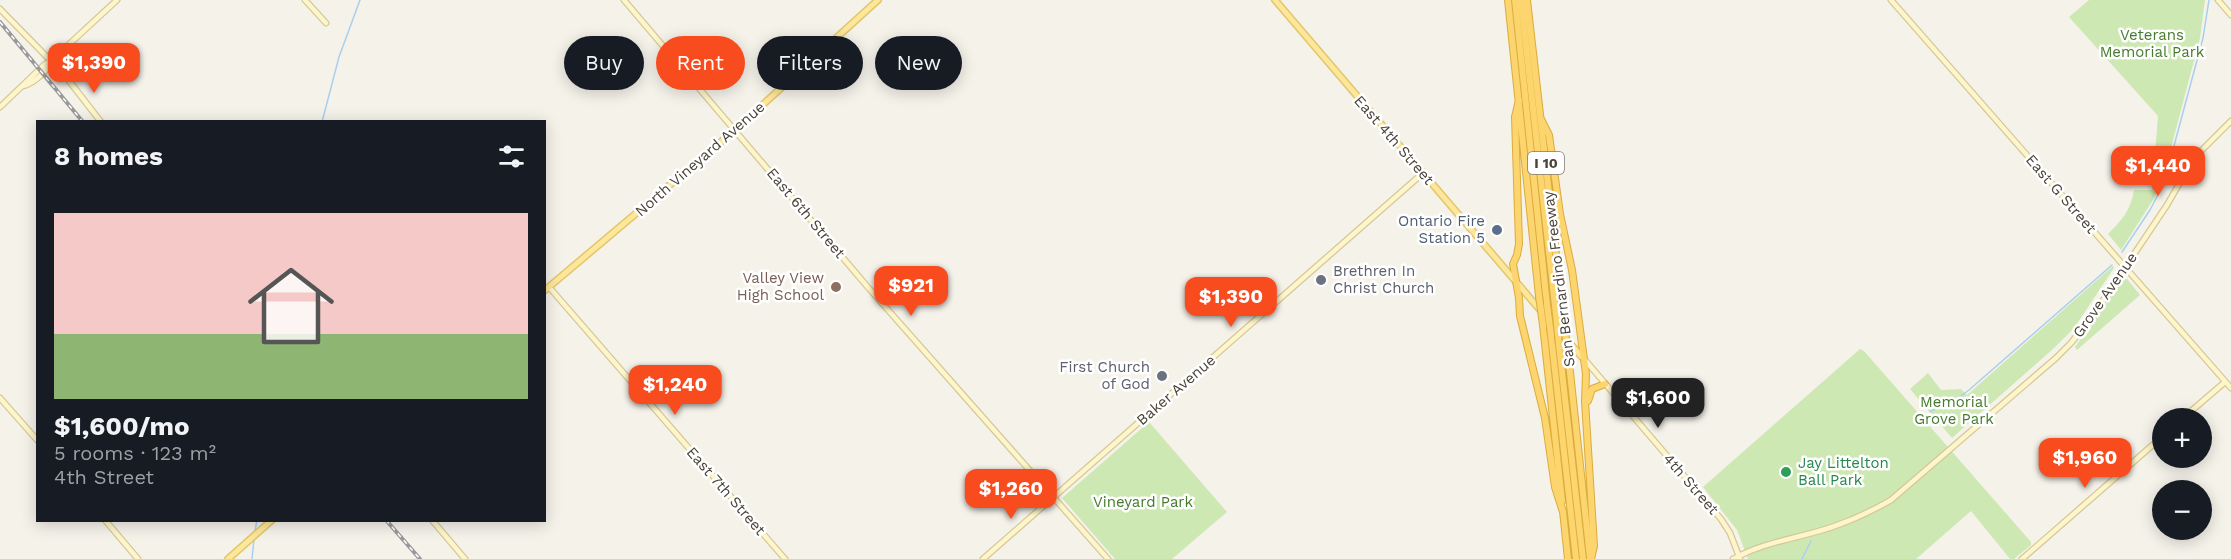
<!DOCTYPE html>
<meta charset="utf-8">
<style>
body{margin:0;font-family:"Work Sans",sans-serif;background:#20242c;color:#f1f3f6;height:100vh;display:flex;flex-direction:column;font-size:22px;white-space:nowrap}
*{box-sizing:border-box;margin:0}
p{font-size:20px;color:#9ea1a6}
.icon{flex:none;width:33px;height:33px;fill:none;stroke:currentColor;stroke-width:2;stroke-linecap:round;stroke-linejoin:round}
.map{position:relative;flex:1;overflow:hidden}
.side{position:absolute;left:36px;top:120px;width:510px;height:402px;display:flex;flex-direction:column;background:#171b24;border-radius:0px;box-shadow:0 3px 15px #0003}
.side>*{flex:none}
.top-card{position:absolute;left:564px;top:36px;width:570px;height:54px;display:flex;gap:12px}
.fabs{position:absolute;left:2152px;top:408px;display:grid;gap:12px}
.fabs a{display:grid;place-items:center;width:60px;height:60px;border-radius:50%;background:#171b24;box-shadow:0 3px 15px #0003;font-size:30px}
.price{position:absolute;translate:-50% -51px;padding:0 14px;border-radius:12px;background:#f84c1f;color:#fff;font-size:20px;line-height:39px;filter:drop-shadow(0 2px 3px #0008)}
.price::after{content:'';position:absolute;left:50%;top:36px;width:18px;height:14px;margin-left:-9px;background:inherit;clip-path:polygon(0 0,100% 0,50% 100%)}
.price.current{background:#222;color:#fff}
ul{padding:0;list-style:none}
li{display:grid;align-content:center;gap:12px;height:318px;padding:0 18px}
li span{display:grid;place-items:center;height:186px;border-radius:0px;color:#555}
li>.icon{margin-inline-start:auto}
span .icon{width:108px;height:108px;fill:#fffc;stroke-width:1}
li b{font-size:26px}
h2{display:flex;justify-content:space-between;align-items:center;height:72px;padding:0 18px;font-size:26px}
.tag{padding:0 21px;border-radius:27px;background:#171b24;box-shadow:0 3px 15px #0003;font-size:21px;line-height:54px}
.tag.current{background:#f84c1f;color:#fff}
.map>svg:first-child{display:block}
</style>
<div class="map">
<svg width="2231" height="559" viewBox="0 0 2231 559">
<rect width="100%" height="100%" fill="#f5f2ea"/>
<path fill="#cee8b4" d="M2089 0H2205L2200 38 2162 182 2153 200 2121 250 2108 234C2122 220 2131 210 2134 190H2152L2158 116 2069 17Z
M2113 266 2114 268 2074 328 2053 349 1952 438 1910 389 1928 373 1941 390 1961 389 1967 395Z
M2123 279H2127L2140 295 2077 350 2075 347Z
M1860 349 1864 351 2031 542V545L2014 559H2010L1971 511 1916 559H1748L1737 530 1703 487Z
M1149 422 1227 512 1172 559H1115L1062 498Z"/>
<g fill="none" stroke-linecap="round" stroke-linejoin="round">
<path stroke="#a8cff0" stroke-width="1.5" d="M322 122 339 57 360 0
M2122 252 2150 210 2164 183 2203 38 2209 0
M1930 411 1954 401 1969 390 2112 265
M255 531 257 520
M252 559 254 539
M1802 559 1811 541"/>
<defs>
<path id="secondary" d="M305 0 326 23
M624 0 866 285 1108 559
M1891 0 2231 388
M2218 0 2231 15
M0 9 47 57 56 64 101 122
M23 86C35 83 47 71 52 60
M0 107 44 65 52 60 117 0
M549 287 785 559
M1585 360 1721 519 1730 533 1740 559
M0 398 38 441
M2183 418 2225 382
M105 520 138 559
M432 520 465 559
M983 559 1423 173
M1733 559C1766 541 1797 539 1832 527 1853 520 1872 511 1891 500L2056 358 2071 343 2094 314 2167 205 2194 158 2231 121
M2022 559 2163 436"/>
<path id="primary" d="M1275 0 1541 311
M544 291 735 130 878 0
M1557 329 1583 358
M228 559 272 520"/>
<path id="highway" d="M1508 0 1539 296
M1515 0 1547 305
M1521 0 1556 315
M1527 0 1564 325
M1519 100 1515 117 1519 244 1517 255 1513 264 1519 298 1520 316 1545 418 1555 487 1563 512
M1541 119 1549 135 1560 214 1572 270 1586 374 1585 401 1594 546 1591 559
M1543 325 1562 501
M1551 335 1576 559
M1559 345 1583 559
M1568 354 1590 558
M1588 401 1592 389 1605 384
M1563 511 1568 559"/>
</defs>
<use href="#secondary" stroke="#d4c89a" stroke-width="7"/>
<use href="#primary" stroke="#e3c66a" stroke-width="8"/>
<use href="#highway" stroke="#dcab3d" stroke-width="8"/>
<use href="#secondary" stroke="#fef5cb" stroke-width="4.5"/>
<use href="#primary" stroke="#fde79b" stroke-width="5"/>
<use href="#highway" stroke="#fcd56e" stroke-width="6"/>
<defs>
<path id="rail" d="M0 22 83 122
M386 520 420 559"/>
</defs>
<use href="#rail" stroke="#999" stroke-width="4"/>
<use href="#rail" stroke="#fff" stroke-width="1.5" stroke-dasharray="4.5" stroke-linecap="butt"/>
<defs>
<path id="highway-bridge" d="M1539 296 1543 325
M1547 305 1551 335
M1556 315 1559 345
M1564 325 1568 354"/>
</defs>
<use href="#highway-bridge" stroke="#dcab3d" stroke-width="8" stroke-linecap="butt"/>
<use href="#highway-bridge" stroke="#fcd56e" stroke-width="6"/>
</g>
<circle fill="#5c6f8a" stroke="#fff" stroke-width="2" cx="1497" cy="230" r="6"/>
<g fill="#6b7280" stroke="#fff" stroke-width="2">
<circle cx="1321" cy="280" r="6"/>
<circle cx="1162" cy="376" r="6"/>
</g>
<circle fill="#8d6e63" stroke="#fff" stroke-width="2" cx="836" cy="287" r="6"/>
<circle fill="#2e9e5b" stroke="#fff" stroke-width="2" cx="1786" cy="472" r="6"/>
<g text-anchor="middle" stroke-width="5" stroke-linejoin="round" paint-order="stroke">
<rect fill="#fff" stroke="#807b74" stroke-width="1.5" x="1528" y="152" width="36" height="22" rx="4.5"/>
<g font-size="14" font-weight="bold" fill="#494338">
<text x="1546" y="168">I 10</text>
</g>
<g font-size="15" fill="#457b2b" stroke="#fff">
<text x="2152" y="40">Veterans<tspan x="2152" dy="17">Memorial Park</tspan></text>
<text x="1954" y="407">Memorial<tspan x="1954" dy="17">Grove Park</tspan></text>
<text x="1143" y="507">Vineyard Park</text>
</g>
<g font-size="15" fill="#494338" stroke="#fff">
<text transform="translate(1394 140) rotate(49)" y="5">East 4th Street</text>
<text transform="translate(700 159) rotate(-41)" y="5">North Vineyard Avenue</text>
<text transform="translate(2061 194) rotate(49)" y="5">East G Street</text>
<text transform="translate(806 213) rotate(50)" y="5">East 6th Street</text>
<text transform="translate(1559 279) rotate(-97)" y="5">San Bernardino Freeway</text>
<text transform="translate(2105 295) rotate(-55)" y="5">Grove Avenue</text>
<text transform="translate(1176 390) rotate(-41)" y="5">Baker Avenue</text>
<text transform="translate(1691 484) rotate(49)" y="5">4th Street</text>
<text transform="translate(726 491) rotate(49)" y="5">East 7th Street</text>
</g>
<g font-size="15" fill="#4e5e75" stroke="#fff" text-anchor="end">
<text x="1485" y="226">Ontario Fire<tspan x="1485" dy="17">Station 5</tspan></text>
</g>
<g font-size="15" fill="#5b616d" stroke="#fff" text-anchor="start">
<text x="1333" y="276">Brethren In<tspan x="1333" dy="17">Christ Church</tspan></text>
<text x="1150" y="372" text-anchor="end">First Church<tspan x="1150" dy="17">of God</tspan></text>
</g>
<g font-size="15" fill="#785e54" stroke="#fff" text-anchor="end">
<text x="824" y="283">Valley View<tspan x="824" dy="17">High School</tspan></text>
</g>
<g font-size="15" fill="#27864d" stroke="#fff" text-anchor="start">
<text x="1798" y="468">Jay Littelton<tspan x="1798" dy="17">Ball Park</tspan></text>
</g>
</g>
</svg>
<div class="fabs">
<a>+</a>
<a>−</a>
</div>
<b class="price" style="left:94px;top:94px">$1,390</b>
<b class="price" style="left:2158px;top:197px">$1,440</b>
<b class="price" style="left:911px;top:317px">$921</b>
<b class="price" style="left:1231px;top:328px">$1,390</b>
<b class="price" style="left:675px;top:416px">$1,240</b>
<b class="price current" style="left:1658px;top:429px">$1,600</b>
<b class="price" style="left:2085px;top:489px">$1,960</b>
<b class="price" style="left:1011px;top:520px">$1,260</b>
<div class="top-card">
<a class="tag">Buy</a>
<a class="tag current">Rent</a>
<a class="tag">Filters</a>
<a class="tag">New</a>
</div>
<section class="side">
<h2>8 homes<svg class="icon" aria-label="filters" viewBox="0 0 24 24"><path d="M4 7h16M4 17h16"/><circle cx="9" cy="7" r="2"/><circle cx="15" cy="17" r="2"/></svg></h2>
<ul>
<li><span style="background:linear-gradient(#f6c9c9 65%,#8fb573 0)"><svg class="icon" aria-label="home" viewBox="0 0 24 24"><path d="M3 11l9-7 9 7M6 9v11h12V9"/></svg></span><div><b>$1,600/mo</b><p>5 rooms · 123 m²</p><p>4th Street</p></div></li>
</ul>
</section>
</div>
